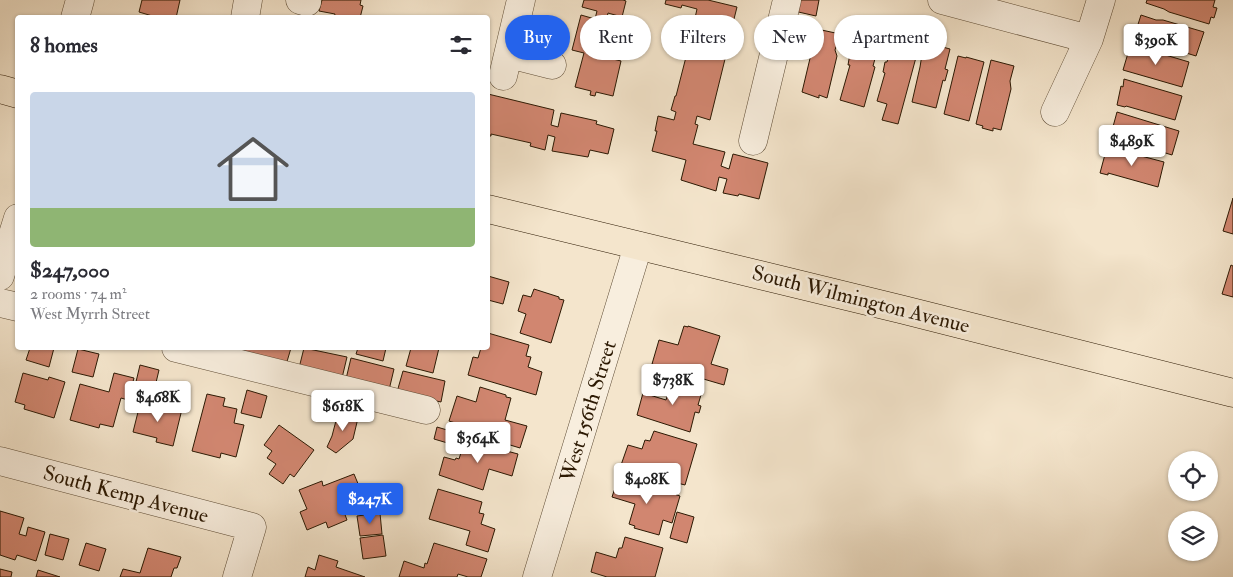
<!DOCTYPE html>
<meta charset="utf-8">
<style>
body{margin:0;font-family:"IM FELL Double Pica",serif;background:#f7f7f7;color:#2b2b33;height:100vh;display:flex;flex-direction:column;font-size:19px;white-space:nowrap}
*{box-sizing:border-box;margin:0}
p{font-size:16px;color:#7c7c81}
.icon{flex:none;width:28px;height:28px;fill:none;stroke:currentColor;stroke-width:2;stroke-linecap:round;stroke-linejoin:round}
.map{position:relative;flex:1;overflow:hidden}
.sheet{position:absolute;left:15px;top:15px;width:475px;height:335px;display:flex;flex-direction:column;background:#fff;border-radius:5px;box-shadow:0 1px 4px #0004}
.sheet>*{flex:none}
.top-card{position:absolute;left:505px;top:15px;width:475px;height:45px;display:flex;gap:10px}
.controls{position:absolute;left:1168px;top:451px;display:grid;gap:10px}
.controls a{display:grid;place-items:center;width:50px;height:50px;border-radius:50%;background:#fff;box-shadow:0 1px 4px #0004;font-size:25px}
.price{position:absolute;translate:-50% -42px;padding:0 11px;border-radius:5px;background:#fff;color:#222;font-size:16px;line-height:32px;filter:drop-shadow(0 1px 2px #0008)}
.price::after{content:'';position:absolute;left:50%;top:30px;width:15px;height:11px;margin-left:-8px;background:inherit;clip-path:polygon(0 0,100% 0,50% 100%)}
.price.on{background:#2563eb;color:#fff}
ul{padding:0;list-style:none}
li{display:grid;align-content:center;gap:10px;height:265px;padding:0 15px}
li span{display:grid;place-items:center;height:155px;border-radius:5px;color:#555}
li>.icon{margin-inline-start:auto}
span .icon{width:90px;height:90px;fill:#fffc;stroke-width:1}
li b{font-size:21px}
h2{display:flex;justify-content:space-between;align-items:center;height:60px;padding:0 15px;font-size:21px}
.chip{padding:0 18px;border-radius:22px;background:#fff;box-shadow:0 1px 4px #0004;font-size:18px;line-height:45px}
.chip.on{background:#2563eb;color:#fff}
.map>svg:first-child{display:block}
</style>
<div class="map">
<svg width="1233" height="577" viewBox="0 0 1233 577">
<rect width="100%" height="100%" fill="#f4e5cc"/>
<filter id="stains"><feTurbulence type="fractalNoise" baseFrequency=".004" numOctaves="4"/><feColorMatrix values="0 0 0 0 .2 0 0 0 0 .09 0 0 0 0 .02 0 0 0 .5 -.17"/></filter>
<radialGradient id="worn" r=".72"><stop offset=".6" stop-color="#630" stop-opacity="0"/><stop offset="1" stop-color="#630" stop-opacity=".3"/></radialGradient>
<path fill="#d18670" stroke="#2c1903" d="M142 0H180L176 18H159L139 12Z
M322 0H361L360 5 363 6 360 18H334L335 14 319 11Z
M584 0H623L626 1 622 17 608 13 606 21 620 25 609 58 621 61 613 96 596 92 595 96 590 95 591 91 575 87 584 53 572 50 581 15 595 19 597 11 582 7Z
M666 0H708L737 7 728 43 714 39 712 47 727 51 710 120 697 116 695 124 698 125 693 144 725 152 721 166 729 169 733 154 768 163 759 199 739 194 738 196 723 193 727 179 719 177 716 191 681 180 686 160 652 151 657 131H655L658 116 674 120 676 112 671 110 675 96H676L686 57H684L688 41 702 45 704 37 689 33 693 17 695 18 697 9 682 5 681 8 665 4Z
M797 0H819L816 16 794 11Z
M1147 0H1215L1213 7 1217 8 1214 18 1211 17 1209 24 1169 12 1164 9 1146 3Z
M1141 15 1156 20H1163L1204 32 1196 56 1134 37Z
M817 29 840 34 835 50 837 56 827 98 819 95V98L802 92Z
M852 41 878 48 873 66 875 67 864 107 840 100 850 65H848Z
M924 42 950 49 945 69 948 70 945 81 943 80 936 108 912 102 920 67Z
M892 43 899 45 900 44 918 50 898 124 882 120 887 104 877 101 885 73 883 72 885 62H887Z
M1131 43 1142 47V48L1189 62 1182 87 1123 70Z
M958 56 966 58V57L984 62 969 121 944 114Z
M991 60 1014 66 1010 81 1011 89 1001 130 993 128V131L982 128 983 126 976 124Z
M1124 79 1182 96 1175 120 1126 106 1125 107 1117 105 1121 86 1123 87Z
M488 94 554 110 551 125 558 127 561 113 597 121 596 124 614 129 608 154 590 150 588 157 552 151 555 137 548 135 545 150 530 146 531 143 491 134V136H488Z
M1117 112 1179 131 1172 155 1133 143 1128 139 1111 134Z
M1107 147 1164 162 1158 187 1108 173V175L1100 173Z
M1233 198V234L1223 231Z
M1231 265 1233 266V297L1222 294Z
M488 276 509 282 503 304 488 300Z
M534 289 559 297V299L564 300 551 343 520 333 526 314 518 311 523 295 531 297Z
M684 326 688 327V326L720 336 711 364 728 369 724 385 652 364 659 340 678 345Z
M488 333 529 345 526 356 531 357 528 367 542 372 536 395 468 375 473 357 478 358 481 348H488Z
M30 348H54L49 367 26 360Z
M245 348H291L286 365 244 354Z
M304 348 347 357 342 378 299 368Z
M358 348H386L383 361 356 354Z
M411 348H439L433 373 406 366Z
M78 349 99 354 93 377 72 372Z
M351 358 394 369 389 390 346 379Z
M140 365 159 370 154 391 135 386Z
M403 371 445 381 441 402 397 392Z
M23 373 48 380 49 377 65 382 54 418 24 409 25 405 15 402Z
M114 373 134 378 128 400 121 398 113 427 100 424 99 428 70 420 80 384 109 392Z
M678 380 703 388 698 405 701 406 699 413 695 412 690 432 637 415 643 393 666 400 672 381 677 382Z
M480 387 506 395V397L511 398 505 420 527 426 520 448 467 432 468 427 449 421 457 396 476 402Z
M247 390 267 396 261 418 241 413Z
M207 394 225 398 223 406 237 409 234 423 244 425 236 457 221 453 220 458 192 451Z
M140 404 166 410 168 405 182 409 173 446 156 442 157 438 133 432Z
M338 413 358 418 353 439 336 453 327 447 332 436Z
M279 425 314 450 294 477 290 474 283 484 269 474 276 464 267 458 272 451 264 445Z
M437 427 464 435 461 447 434 439Z
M654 431 697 444 685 485 620 468 628 445 642 449 645 440 650 441Z
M465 440 518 454 512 476 489 469 483 490 439 475 444 457 455 460 456 458 459 459Z
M354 474 366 503 344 512 347 520 328 528 326 522 307 530 300 512 307 509 299 490 322 481 323 486Z
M619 476 680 496 672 523 663 520 659 535 634 528 635 526 629 524 635 504 612 497Z
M438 489 482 502 479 513 484 514 481 524 495 529 488 552 466 545 470 531 429 519Z
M0 511 24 518 19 534 26 536 28 527 45 532 36 561 17 555 15 560 0 555Z
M677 512 694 517 687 543 670 538Z
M380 513 382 534 360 536 357 516Z
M50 534 69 539 63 560 45 555Z
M383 535 386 556 363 559 360 538Z
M625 537 663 548 655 577H607L591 572 596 552 616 558 619 548H622Z
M86 543 106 549 99 571 79 565Z
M434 543 487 559 481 577H468L458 574 457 577H399L404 561 424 568 425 563 427 564Z
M148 548 181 557 177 568H174L171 577H120L123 569 140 573Z
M319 555 338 561 336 567 365 577H305L308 567 315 570Z
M0 569 12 572 11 577H0Z
M38 570 60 577H36Z"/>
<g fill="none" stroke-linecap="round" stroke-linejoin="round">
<defs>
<path id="minor" d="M300 0 307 2
M942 0 1089 39
M75 18 80 0
M245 18 248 0
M509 54 552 65
M503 76 521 0
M1055 112 1089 39 1101 0
M753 141 787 0
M0 276 18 218
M0 303 18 307
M176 348 426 410
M0 461 252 527 237 577
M537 577 638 246"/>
<path id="major" d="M0 89 18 94
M488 209 904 310 1233 393"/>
</defs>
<use href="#minor" stroke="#5e4c35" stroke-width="29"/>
<use href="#major" stroke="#2c1903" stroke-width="29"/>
<use href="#minor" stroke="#f8eede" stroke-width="28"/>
<use href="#major" stroke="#f4e5cc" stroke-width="28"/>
</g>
<g text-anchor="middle" stroke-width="5" stroke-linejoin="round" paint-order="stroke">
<g font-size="21" fill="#2c1903" stroke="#f8eede">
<text transform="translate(861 299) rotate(14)" y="7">South Wilmington Avenue</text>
<text transform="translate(588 411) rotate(-73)" y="7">West 156th Street</text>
<text transform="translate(126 494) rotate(15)" y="7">South Kemp Avenue</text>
</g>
</g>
<rect width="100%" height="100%" filter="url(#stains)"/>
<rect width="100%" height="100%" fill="url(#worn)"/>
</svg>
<div class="controls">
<a><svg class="icon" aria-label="locate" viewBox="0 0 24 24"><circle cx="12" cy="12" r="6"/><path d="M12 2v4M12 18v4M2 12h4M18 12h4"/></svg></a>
<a><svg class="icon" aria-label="layers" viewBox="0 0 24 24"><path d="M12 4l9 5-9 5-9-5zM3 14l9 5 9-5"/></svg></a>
</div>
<b class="price" style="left:1156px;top:66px">$390K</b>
<b class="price" style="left:1132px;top:167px">$489K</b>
<b class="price" style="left:673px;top:406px">$738K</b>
<b class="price" style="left:158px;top:423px">$468K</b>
<b class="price" style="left:343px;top:432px">$618K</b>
<b class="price" style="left:478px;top:464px">$364K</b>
<b class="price" style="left:647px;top:505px">$408K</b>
<b class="price on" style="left:370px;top:525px">$247K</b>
<div class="top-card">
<a class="chip on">Buy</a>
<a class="chip">Rent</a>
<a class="chip">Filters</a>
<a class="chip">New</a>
<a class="chip">Apartment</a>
</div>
<section class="sheet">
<h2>8 homes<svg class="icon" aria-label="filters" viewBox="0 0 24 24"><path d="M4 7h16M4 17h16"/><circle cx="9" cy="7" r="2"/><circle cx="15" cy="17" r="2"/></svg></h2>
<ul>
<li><span style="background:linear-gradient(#c9d6e8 75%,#8fb573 0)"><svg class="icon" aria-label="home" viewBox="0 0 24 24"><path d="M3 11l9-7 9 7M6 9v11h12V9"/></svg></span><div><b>$247,000</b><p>2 rooms · 74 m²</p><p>West Myrrh Street</p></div></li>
</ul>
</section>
</div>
